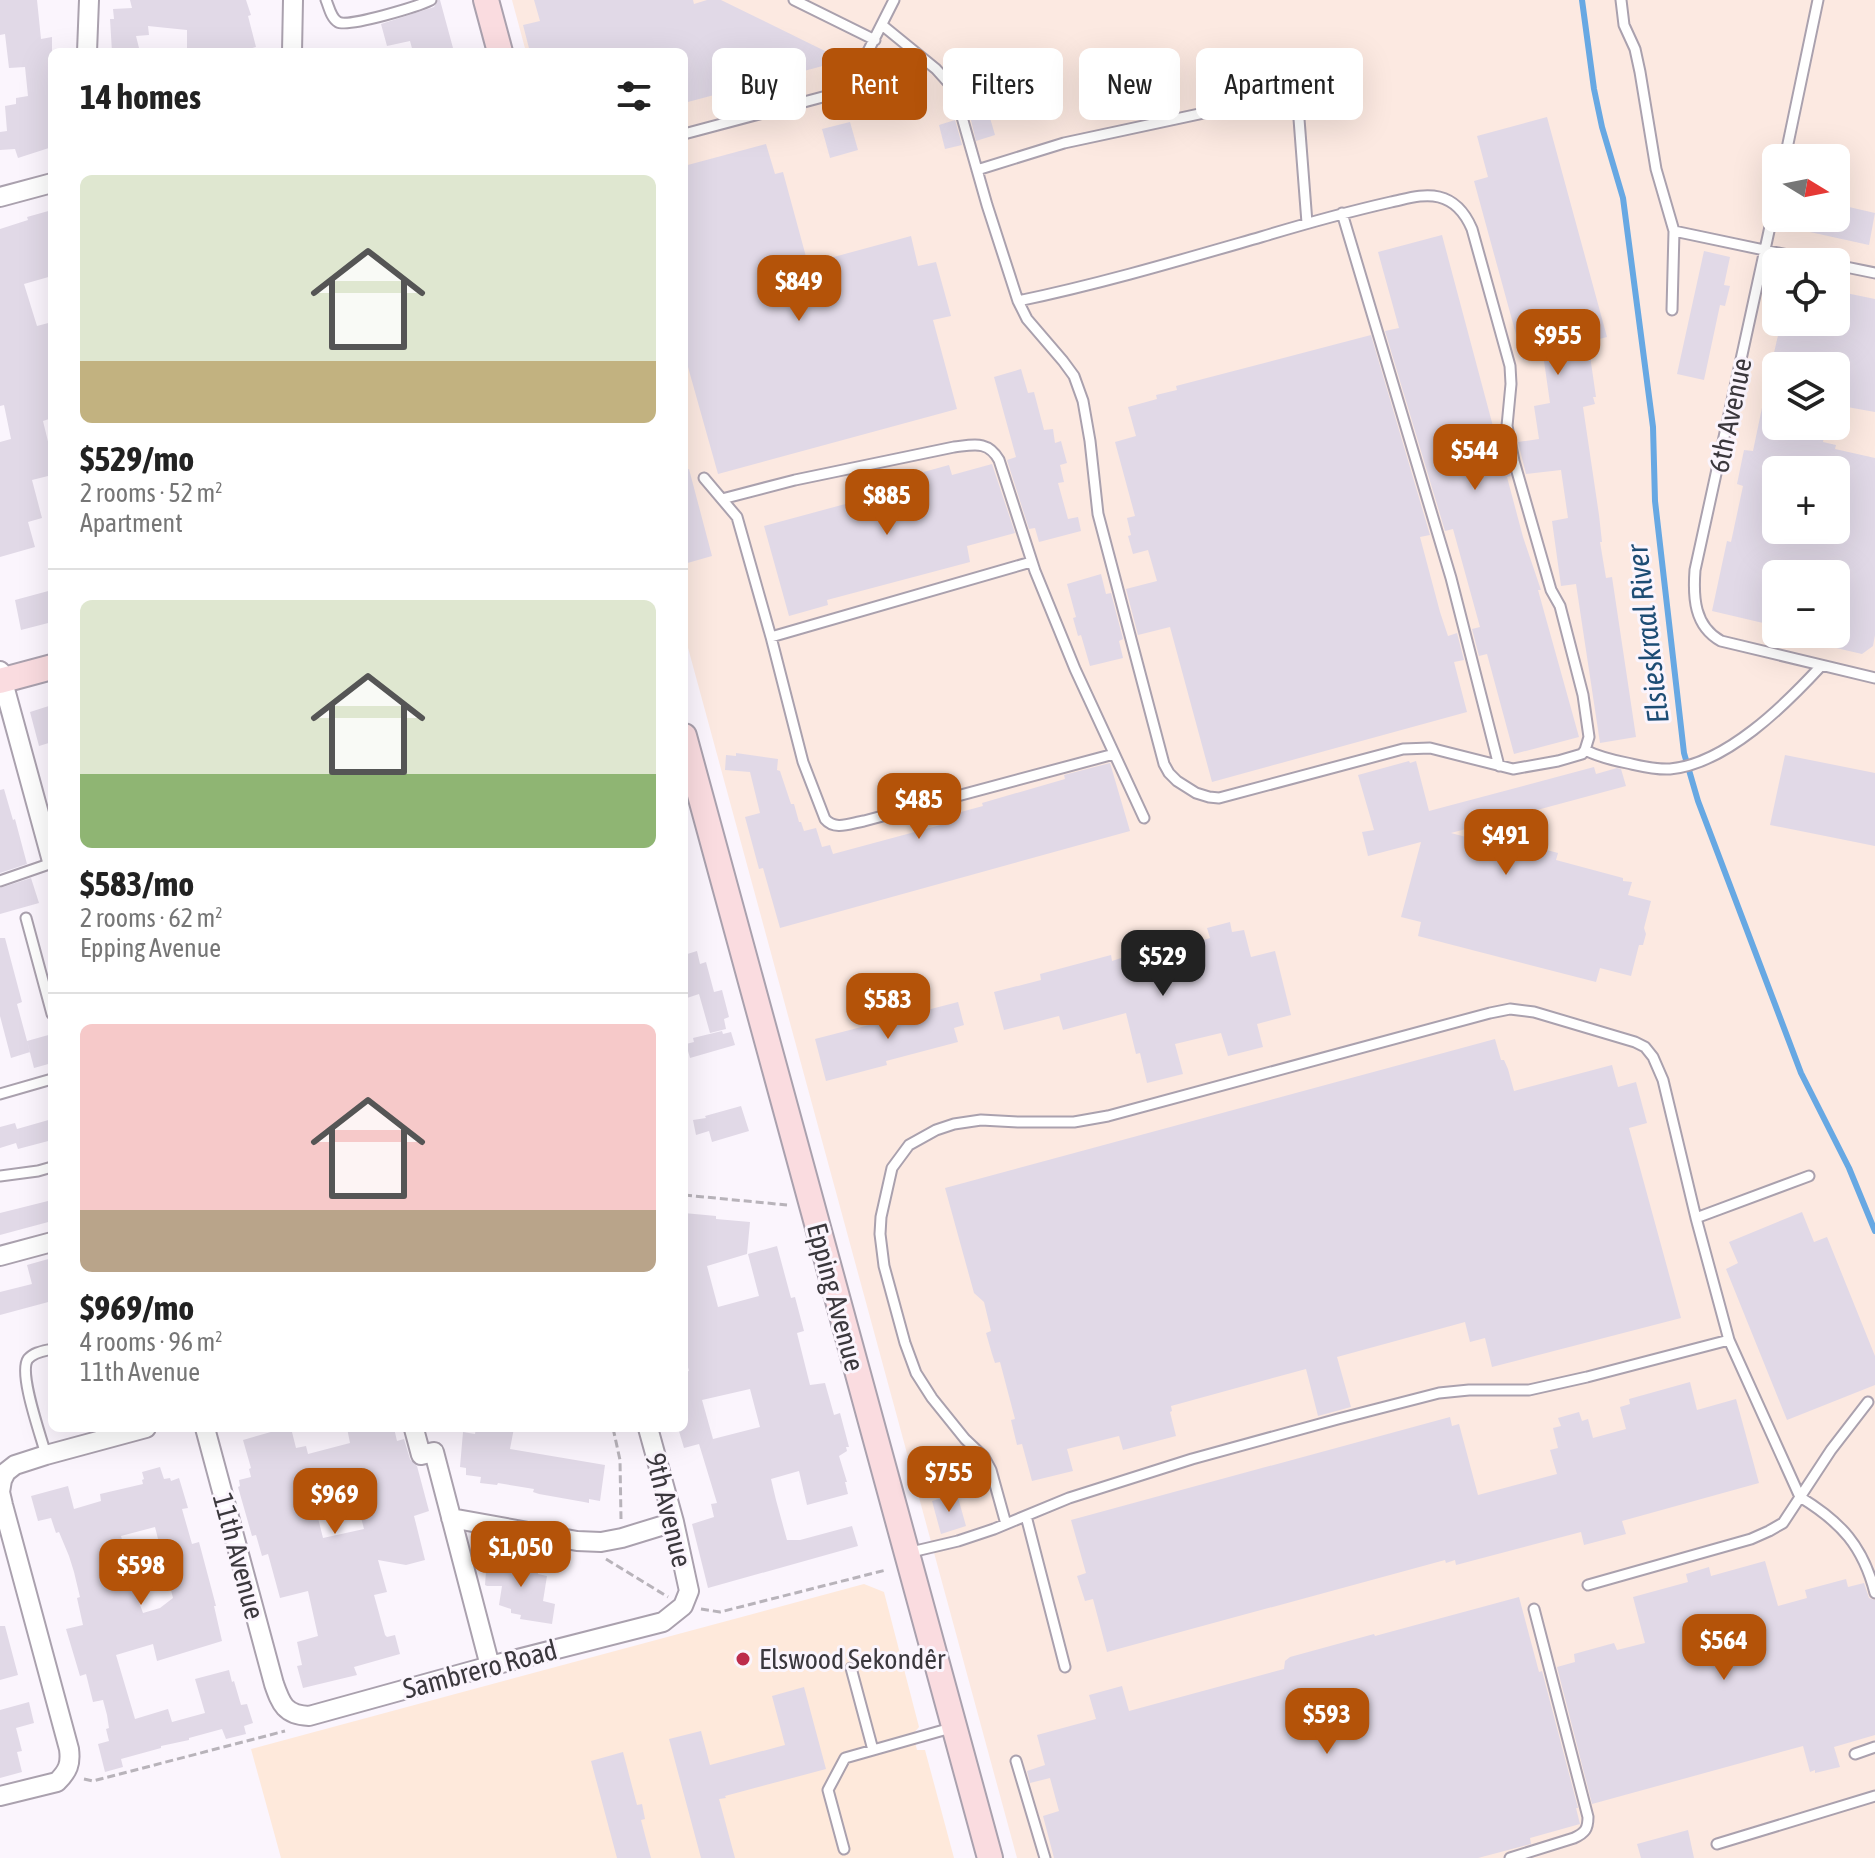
<!DOCTYPE html>
<meta charset="utf-8">
<style>
body{margin:0;font-family:"Asap Condensed",sans-serif;background:#f6f6f6;color:#222;height:100vh;display:flex;flex-direction:column;font-size:30px;white-space:nowrap}
*{box-sizing:border-box;margin:0}
p{font-size:26px;color:#767676}
.icon{flex:none;width:44px;height:44px;fill:none;stroke:currentColor;stroke-width:2;stroke-linecap:round;stroke-linejoin:round}
.map{position:relative;flex:1;overflow:hidden}
.sheet{position:absolute;left:48px;top:48px;width:640px;height:1384px;display:flex;flex-direction:column;background:#fff;border-radius:12px;box-shadow:0 8px 32px #0002}
.sheet>*{flex:none}
.hud{position:absolute;left:712px;top:48px;width:760px;height:72px;display:flex;gap:16px}
.needle{width:52px;rotate:100deg}
.tools{position:absolute;left:1762px;top:144px;display:grid;gap:16px}
.tools a{display:grid;place-items:center;width:88px;height:88px;border-radius:12px;background:#fff;box-shadow:0 8px 32px #0002;font-size:40px}
.price{position:absolute;translate:-50% -68px;padding:0 18px;border-radius:16px;background:#b45309;color:#fff;font-size:26px;line-height:52px;filter:drop-shadow(0 2px 4px #0008)}
.price::after{content:'';position:absolute;left:50%;top:48px;width:24px;height:18px;margin-left:-12px;background:inherit;clip-path:polygon(0 0,100% 0,50% 100%)}
.price.selected{background:#222;color:#fff}
ul{padding:0;list-style:none}
li{display:grid;align-content:center;gap:16px;height:424px;padding:0 32px}
li+li{border-top:2px solid #e0e0e0}
li span{display:grid;place-items:center;height:248px;border-radius:12px;color:#555}
li>.icon{margin-inline-start:auto}
span .icon{width:144px;height:144px;fill:#fffc;stroke-width:1}
li b{font-size:34px}
h2{display:flex;justify-content:space-between;align-items:center;height:96px;padding:0 32px;font-size:34px}
.chip{padding:0 28px;border-radius:12px;background:#fff;box-shadow:0 8px 32px #0002;font-size:28px;line-height:72px}
.chip.selected{background:#b45309;color:#fff}
.map>svg:first-child{display:block}
</style>
<div class="map">
<svg width="1875" height="1858" viewBox="0 0 1875 1858">
<rect width="100%" height="100%" fill="#fbf5fd"/>
<path fill="#fce9e1" fill-rule="evenodd" d="M512 0H1875V1858H1017L684 633V52H526ZM1776 158H1836V218H1776ZM1776 262H1836V322H1776ZM1776 366H1836V426H1776ZM1776 470H1836V530H1776ZM1776 574H1836V634H1776Z"/>
<path fill="#fee9db" d="M864 1584 884 1592 919 1727 913 1734 917 1750H925L954 1858H281L251 1749Z"/>
<g fill="none" stroke-linecap="round" stroke-linejoin="round">
<path stroke="#67a8e3" stroke-width="6" d="M1582 0 1594 89 1602 127 1623 198 1653 427 1655 501 1684 753 1698 801 1801 1073 1849 1168 1875 1231"/>
</g>
<path fill="#e1d9e7" fill-rule="evenodd" d="M0 0H37L41 39 52 37V147L18 158 15 149 0 150V132L7 131 5 106 16 104V98L28 96 25 67 9 68 5 34 0 35Z
M130 0H246L251 15 248 16 256 47 238 52H187V30L148 26 149 35 136 36 140 52H112L110 19H114L113 9 132 8Z
M438 0H440L453 48 436 52H413L410 41 387 46 381 24 434 7Z
M534 0H693L694 4 707 0H721L827 52 830 64 684 103V52H530L523 25 540 21Z
M988 111 995 135 976 141 970 116Z
M1547 117 1607 337 1588 342 1596 397H1593L1595 404 1583 407 1599 515 1602 542H1600L1606 578 1612 577 1636 737 1600 743 1576 584 1561 586 1552 521 1568 518 1561 470 1526 474 1518 442 1539 439 1534 406 1550 403 1543 354 1523 360 1474 181 1488 177 1477 136Z
M955 120 962 145 945 149 939 125Z
M850 122 858 150 830 158 822 129Z
M766 144 775 174 783 172 808 264 911 236 918 266 936 262 951 316 933 320 957 409 718 474 688 367 684 368V166Z
M1836 204 1875 213 1869 245 1778 225 1780 218H1836Z
M52 210V276L24 284 37 326 52 322V418L43 421 52 458V475L32 480 42 518 28 522 35 547 0 557V442L11 439 4 405 0 406V229L28 220 27 217Z
M1442 235 1498 445 1503 444 1511 476 1507 477 1523 537 1541 590H1538L1579 737 1514 754 1487 654 1479 656 1472 629 1480 627 1453 529 1445 531 1385 331 1399 328 1378 252Z
M1704 251 1730 257 1724 285 1730 286 1725 306 1720 305 1704 380 1677 374Z
M1836 291 1875 299V412L1836 405V366H1771L1781 322H1836Z
M1371 335 1430 535 1420 537 1440 612 1448 636 1457 633 1464 660 1454 662 1467 712 1212 782 1170 627 1138 635 1126 589 1157 581 1148 550 1133 554 1128 536 1131 535 1127 518 1135 516 1115 442 1136 436 1128 407 1157 399 1156 395 1177 390 1176 386Z
M1021 369 1028 393 1034 392 1044 430 1053 429 1055 443 1061 441 1067 463 1060 465 1064 482 1058 483 1068 519 1078 517 1081 531 1039 542 1035 528 1029 529 1007 460 1016 457 994 377Z
M1769 374 1776 375V426H1826L1823 442 1836 445 1835 449 1875 458V635L1873 646 1862 654 1802 640V634H1836V574H1776V626L1712 611 1727 541 1731 542 1743 486 1737 484 1744 450 1753 451ZM1776 470H1836V530H1776Z
M992 464 1015 533 967 546 970 562 827 600 828 605 789 616 764 526 923 483 920 473 949 465 952 475Z
M689 469 712 556 684 564V470Z
M1101 574 1106 594 1111 593 1123 639 1119 641 1123 658 1090 666 1081 635 1078 636 1073 618 1076 617 1067 584Z
M52 590V622L21 630 15 600Z
M52 705V742L39 746 30 712Z
M736 753 778 759 777 770 780 771 791 804H794L799 822H801L804 831 816 828 822 847 830 845 833 854 948 823 946 816 983 806 982 803 1065 779 1064 775 1110 763 1130 831 780 928 763 868 759 869 745 817 760 813 750 772 725 770 726 755 736 756Z
M1785 755 1875 773V846L1770 825Z
M1409 761 1410 763 1416 761 1429 811 1594 767 1596 774 1617 768 1621 769 1626 786 1451 833 1541 857 1543 849 1558 853 1556 860 1623 878V881L1632 882 1628 895 1651 901 1644 928 1646 934 1643 945H1639L1631 976 1600 968 1596 982 1418 936 1421 922 1401 917 1421 842 1368 856 1362 832 1374 830 1358 775Z
M4 789 13 820 15 819 27 864 0 873V790Z
M31 878 39 903 0 914V888Z
M1230 922 1232 932 1244 930 1251 957 1275 951 1291 1015 1257 1024 1263 1047 1228 1056 1221 1033 1175 1044 1183 1074 1147 1083 1140 1053 1136 1054 1126 1013 1063 1030 1059 1016 1004 1030 994 992 1041 980 1040 974 1111 955 1112 961 1127 956 1129 966 1202 948 1200 941 1210 938 1207 928Z
M0 938H5L22 1002 17 1004 30 1052 11 1058 0 1016Z
M697 951 700 964 706 962 714 992 722 990 729 1017 724 1019 726 1029 710 1033 699 994 684 999V955Z
M958 1002 964 1025 954 1028 958 1042 886 1061 887 1065 826 1081 815 1039Z
M722 1031 723 1034 731 1032 735 1045 690 1058 686 1044 694 1042 693 1038Z
M52 1034V1063L34 1068 27 1041Z
M1495 1039 1501 1060H1504L1508 1069 1514 1091 1612 1065 1618 1087 1636 1082 1647 1123 1629 1128 1681 1318 1492 1367 1485 1338 1470 1342 1465 1322 1337 1357 1351 1407 1318 1416 1306 1369 1171 1406 1172 1411 1170 1412 1176 1436 1123 1450 1119 1436 1067 1449 1073 1471 1032 1481 1022 1444 1017 1445 1011 1420 1015 1419 1000 1362 995 1363 992 1354 986 1333 991 1331 984 1302 974 1293 945 1188Z
M741 1106 749 1131 712 1142 709 1131 696 1135 693 1120 706 1118 705 1116Z
M52 1119V1140L18 1149 16 1143 0 1148V1127L15 1123 17 1129Z
M52 1200V1221L0 1235V1213Z
M1802 1212 1814 1242 1827 1237 1875 1356V1385L1787 1420 1726 1269 1738 1263 1729 1242Z
M684 1213 716 1216V1219L750 1222 747 1254 707 1266 718 1307 759 1296 748 1254 777 1246 791 1298 795 1297 804 1331 797 1333 810 1385 825 1383 834 1415 840 1413 849 1447H846L847 1451 839 1456 847 1482H845L848 1494 807 1505 799 1471 771 1479 776 1500 787 1540H800L852 1526 858 1546 708 1588 692 1524 714 1517 711 1504 717 1503 699 1444 684 1448 678 1428H684V1372L689 1371 684 1353ZM750 1389 760 1427 713 1439 702 1400Z
M52 1258V1301L0 1315V1292L32 1284 27 1265Z
M1690 1382 1697 1410 1736 1399 1759 1483 1622 1521 1626 1534 1584 1545 1581 1532 1456 1565 1455 1560 1446 1563 1445 1560 1107 1652 1093 1599 1085 1601 1077 1576 1086 1573 1071 1520 1450 1417 1452 1426 1459 1424 1478 1495 1557 1474 1550 1450 1558 1448 1553 1428 1561 1426 1558 1418 1579 1412 1582 1421 1588 1419 1593 1438 1626 1429 1620 1407 1630 1404 1629 1399Z
M285 1428H291L296 1448 306 1446 308 1454 350 1443 347 1428H394L397 1441 404 1439 410 1459 417 1466 429 1511 414 1516 425 1560 406 1565 378 1560 387 1592 374 1595 385 1635 387 1637 395 1635 400 1654 354 1667 357 1675 303 1688 297 1666 302 1665 297 1642 318 1636 308 1591 280 1598 268 1554 262 1556 256 1535 252 1536 238 1487 240 1486 239 1480 251 1477 249 1469 251 1468 243 1440ZM356 1498 364 1529 323 1538 316 1510Z
M476 1428H514L510 1449 605 1465 600 1501 589 1499V1503L584 1502 539 1494 533 1492 534 1489 498 1483 497 1485 480 1483 481 1477 466 1475V1468L460 1467 463 1432 475 1434Z
M160 1467 164 1479 170 1478 171 1481 179 1478 188 1508 182 1509 192 1544 199 1542 216 1606H214L222 1641 157 1661 153 1644 116 1655 135 1719 168 1709 172 1722 205 1713 195 1679 229 1670 232 1682 234 1681 241 1705 247 1704 253 1723 244 1726 246 1734 226 1739 222 1729 189 1738V1740L161 1746V1748L121 1759 123 1767 105 1772 98 1744 109 1741 106 1729 109 1728 107 1715 103 1700 93 1702 86 1674 80 1676 66 1629 83 1625 77 1598 80 1597 74 1572 69 1556 59 1532 56 1533 51 1518 38 1521 31 1496 68 1486 74 1509 101 1501 100 1494 143 1484 142 1480 144 1479 142 1472ZM155 1527 173 1598 160 1608 143 1613 121 1551 125 1550 121 1536Z
M957 1494 966 1526 941 1534 932 1501Z
M487 1558 534 1563 533 1570 538 1571V1574L547 1576 543 1601 555 1604 552 1624 520 1619 521 1615 511 1613V1609L499 1605 502 1586H487L485 1585Z
M1765 1561 1778 1606 1807 1598 1805 1590 1846 1579 1848 1587 1864 1583 1869 1598 1875 1600V1735L1834 1747 1840 1767 1815 1773V1770L1810 1772 1803 1746 1592 1804 1557 1667 1575 1662 1574 1654 1614 1643 1617 1650 1645 1643 1633 1597 1688 1582 1686 1574 1709 1567 1711 1576Z
M1519 1597 1539 1672 1542 1671 1578 1808H1576L1580 1824 1530 1838 1531 1844 1478 1858H1054L1043 1816 1059 1811 1050 1778 1030 1783 1027 1771 1045 1765 1037 1735 1096 1719 1089 1695 1122 1686 1129 1711 1284 1669 1285 1661 1290 1657 1374 1634 1375 1636Z
M0 1626H5L18 1675 0 1680Z
M804 1687 826 1769 725 1796 726 1798 719 1799 735 1858H701L669 1739 701 1731 710 1765 785 1745 772 1696Z
M29 1702 34 1723 16 1728 22 1751 17 1752 22 1772 0 1778V1710Z
M623 1752 637 1805 642 1804 645 1819 641 1820 651 1858H617L591 1761Z
M1688 1830 1694 1858H1641L1637 1844Z"/>
<g fill="none" stroke-linecap="round" stroke-linejoin="round">
<defs>
<path id="lane" d="M326 0C329 7 331 18 338 22 348 28 419 6 431 0
M794 0 875 40
M1621 0 1624 25 1635 49 1640 72 1656 169 1674 231 1821 262
M882 25 936 69 954 89 987 205 1018 301 1027 319 1063 361 1074 376 1083 401 1090 441 1098 514 1164 764 1169 773 1177 781 1196 793 1209 797 1219 798 1403 749 1430 748 1513 769 1558 761 1582 754 1585 750 1589 737 1583 695 1560 606 1551 590 1514 461 1507 426 1511 384 1510 366 1472 229C1466 215 1456 201 1439 197 1423 193 1406 199 1391 202 1347 212 1304 224 1261 237 1181 260 1100 284 1018 301
M684 134 834 94C844 89 850 83 857 73L894 0
M1785 158 1818 0
M977 170 1064 143 1297 93 1307 223
M1776 199 1695 570C1693 597 1694 626 1721 641L1875 678
M1342 213 1451 578 1499 766
M1836 265 1875 273
M1672 310 1674 231
M704 478 737 517 771 637 803 762 825 819C835 831 851 823 864 821L1114 754
M722 499 795 480 954 447C973 445 988 440 999 460L1035 571 1075 669 1144 818
M771 637 1031 562
M1585 750C1599 757 1612 760 1627 763 1641 766 1656 770 1670 769 1726 764 1785 705 1821 666
M0 881 52 863
M26 918 52 1014
M0 1094 52 1079
M0 1176 38 1171 52 1167
M1696 1218 1809 1176
M46 1455C41 1436 18 1373 28 1359 34 1352 44 1351 52 1349
M1026 1516 1065 1667
M1006 1524 991 1470 984 1457 965 1439 932 1398 916 1373 905 1343 884 1266 880 1234 881 1217 892 1168 909 1145 936 1130 954 1124 981 1120 1018 1122H1074L1108 1116 1490 1013 1510 1009 1534 1012 1635 1042 1645 1047 1653 1057 1663 1080 1696 1218 1729 1340 1800 1497C1841 1522 1863 1546 1875 1593
M907 1553 958 1541 994 1529 1069 1498 1192 1459 1338 1419 1439 1393 1469 1390H1529L1587 1377 1729 1340
M1588 1585 1751 1539 1769 1531 1783 1523 1831 1450 1868 1402
M851 1668 873 1750
M1855 1754 1875 1747
M1016 1761 1045 1858
M1717 1844 1875 1796
M844 1849 828 1790 845 1758 951 1728
M1510 1858 1574 1838C1585 1833 1588 1829 1588 1817L1534 1609"/>
<path id="street" d="M87 52 89 0
M292 52 293 0
M0 197 52 183
M0 671 52 861
M0 1256 52 1242
M205 1428 274 1684C281 1704 285 1715 309 1716L490 1666 663 1622 683 1606 689 1591 674 1522 648 1428
M414 1429 421 1455 434 1452 490 1666
M451 1518 577 1541 601 1542 622 1538 674 1522
M0 1796 57 1782C68 1771 71 1764 69 1749L3 1505 0 1492 2 1480 6 1472 15 1465 46 1455 146 1428"/>
<path id="secondary" d="M486 0 500 52
M0 681 52 667
M684 736 990 1858"/>
</defs>
<use href="#lane" stroke="#aaa1ae" stroke-width="13"/>
<use href="#street" stroke="#aaa1ae" stroke-width="22"/>
<use href="#secondary" stroke="#aaa1ae" stroke-width="28"/>
<path stroke="#b8b3ba" stroke-width="3" stroke-dasharray="8 4" stroke-linecap="butt" d="M684 1195 787 1205
M613 1428 620 1460 621 1519
M606 1559 668 1597
M701 1609 720 1612 886 1570
M84 1779 93 1781 285 1731"/>
<use href="#lane" stroke="#fff" stroke-width="9"/>
<use href="#street" stroke="#fff" stroke-width="18"/>
<use href="#secondary" stroke="#fadce0" stroke-width="24"/>
</g>
<circle fill="#bd2c4c" stroke="#fbf5fd" stroke-width="3" cx="743" cy="1659" r="8"/>
<g text-anchor="middle" stroke-width="6" stroke-linejoin="round" paint-order="stroke">
<g font-size="28" fill="#3b383d" stroke="#fbf5fd">
<text transform="translate(1730 415) rotate(-78)" y="10">6th Avenue</text>
<text transform="translate(836 1297) rotate(75)" y="10">Epping Avenue</text>
<text transform="translate(669 1510) rotate(76)" y="10">9th Avenue</text>
<text transform="translate(239 1556) rotate(75)" y="10">11th Avenue</text>
<text transform="translate(480 1669) rotate(-15)" y="10">Sambrero Road</text>
</g>
<g font-size="28" fill="#3b383d" stroke="#fbf5fd" text-anchor="start">
<text x="759" y="1669">Elswood Sekondêr</text>
</g>
<g font-size="30" font-style="italic" fill="#1d4c74" stroke="#fbf5fd">
<text transform="translate(1648 634) rotate(-97)" y="10">Elsieskraal River</text>
</g>
</g>
</svg>
<div class="tools">
<a><svg class="needle" viewBox="-14 -14 28 28"><path d="M0-13l5 13h-10z" fill="#e53935"/><path d="M0 13l5-13h-10z" fill="#767676"/></svg></a>
<a><svg class="icon" aria-label="locate" viewBox="0 0 24 24"><circle cx="12" cy="12" r="6"/><path d="M12 2v4M12 18v4M2 12h4M18 12h4"/></svg></a>
<a><svg class="icon" aria-label="layers" viewBox="0 0 24 24"><path d="M12 4l9 5-9 5-9-5zM3 14l9 5 9-5"/></svg></a>
<a>+</a>
<a>−</a>
</div>
<b class="price" style="left:799px;top:323px">$849</b>
<b class="price" style="left:1558px;top:377px">$955</b>
<b class="price" style="left:1475px;top:492px">$544</b>
<b class="price" style="left:887px;top:537px">$885</b>
<b class="price" style="left:919px;top:841px">$485</b>
<b class="price" style="left:1506px;top:877px">$491</b>
<b class="price selected" style="left:1163px;top:998px">$529</b>
<b class="price" style="left:888px;top:1041px">$583</b>
<b class="price" style="left:949px;top:1514px">$755</b>
<b class="price" style="left:335px;top:1536px">$969</b>
<b class="price" style="left:521px;top:1589px">$1,050</b>
<b class="price" style="left:141px;top:1607px">$598</b>
<b class="price" style="left:1724px;top:1682px">$564</b>
<b class="price" style="left:1327px;top:1756px">$593</b>
<div class="hud">
<a class="chip">Buy</a>
<a class="chip selected">Rent</a>
<a class="chip">Filters</a>
<a class="chip">New</a>
<a class="chip">Apartment</a>
</div>
<section class="sheet">
<h2>14 homes<svg class="icon" aria-label="filters" viewBox="0 0 24 24"><path d="M4 7h16M4 17h16"/><circle cx="9" cy="7" r="2"/><circle cx="15" cy="17" r="2"/></svg></h2>
<ul>
<li><span style="background:linear-gradient(#dfe7d0 75%,#c2b280 0)"><svg class="icon" aria-label="home" viewBox="0 0 24 24"><path d="M3 11l9-7 9 7M6 9v11h12V9"/></svg></span><div><b>$529/mo</b><p>2 rooms · 52 m²</p><p>Apartment</p></div></li>
<li><span style="background:linear-gradient(#dfe7d0 70%,#8fb573 0)"><svg class="icon" aria-label="home" viewBox="0 0 24 24"><path d="M3 11l9-7 9 7M6 9v11h12V9"/></svg></span><div><b>$583/mo</b><p>2 rooms · 62 m²</p><p>Epping Avenue</p></div></li>
<li><span style="background:linear-gradient(#f6c9c9 75%,#b9a48a 0)"><svg class="icon" aria-label="home" viewBox="0 0 24 24"><path d="M3 11l9-7 9 7M6 9v11h12V9"/></svg></span><div><b>$969/mo</b><p>4 rooms · 96 m²</p><p>11th Avenue</p></div></li>
</ul>
</section>
</div>
